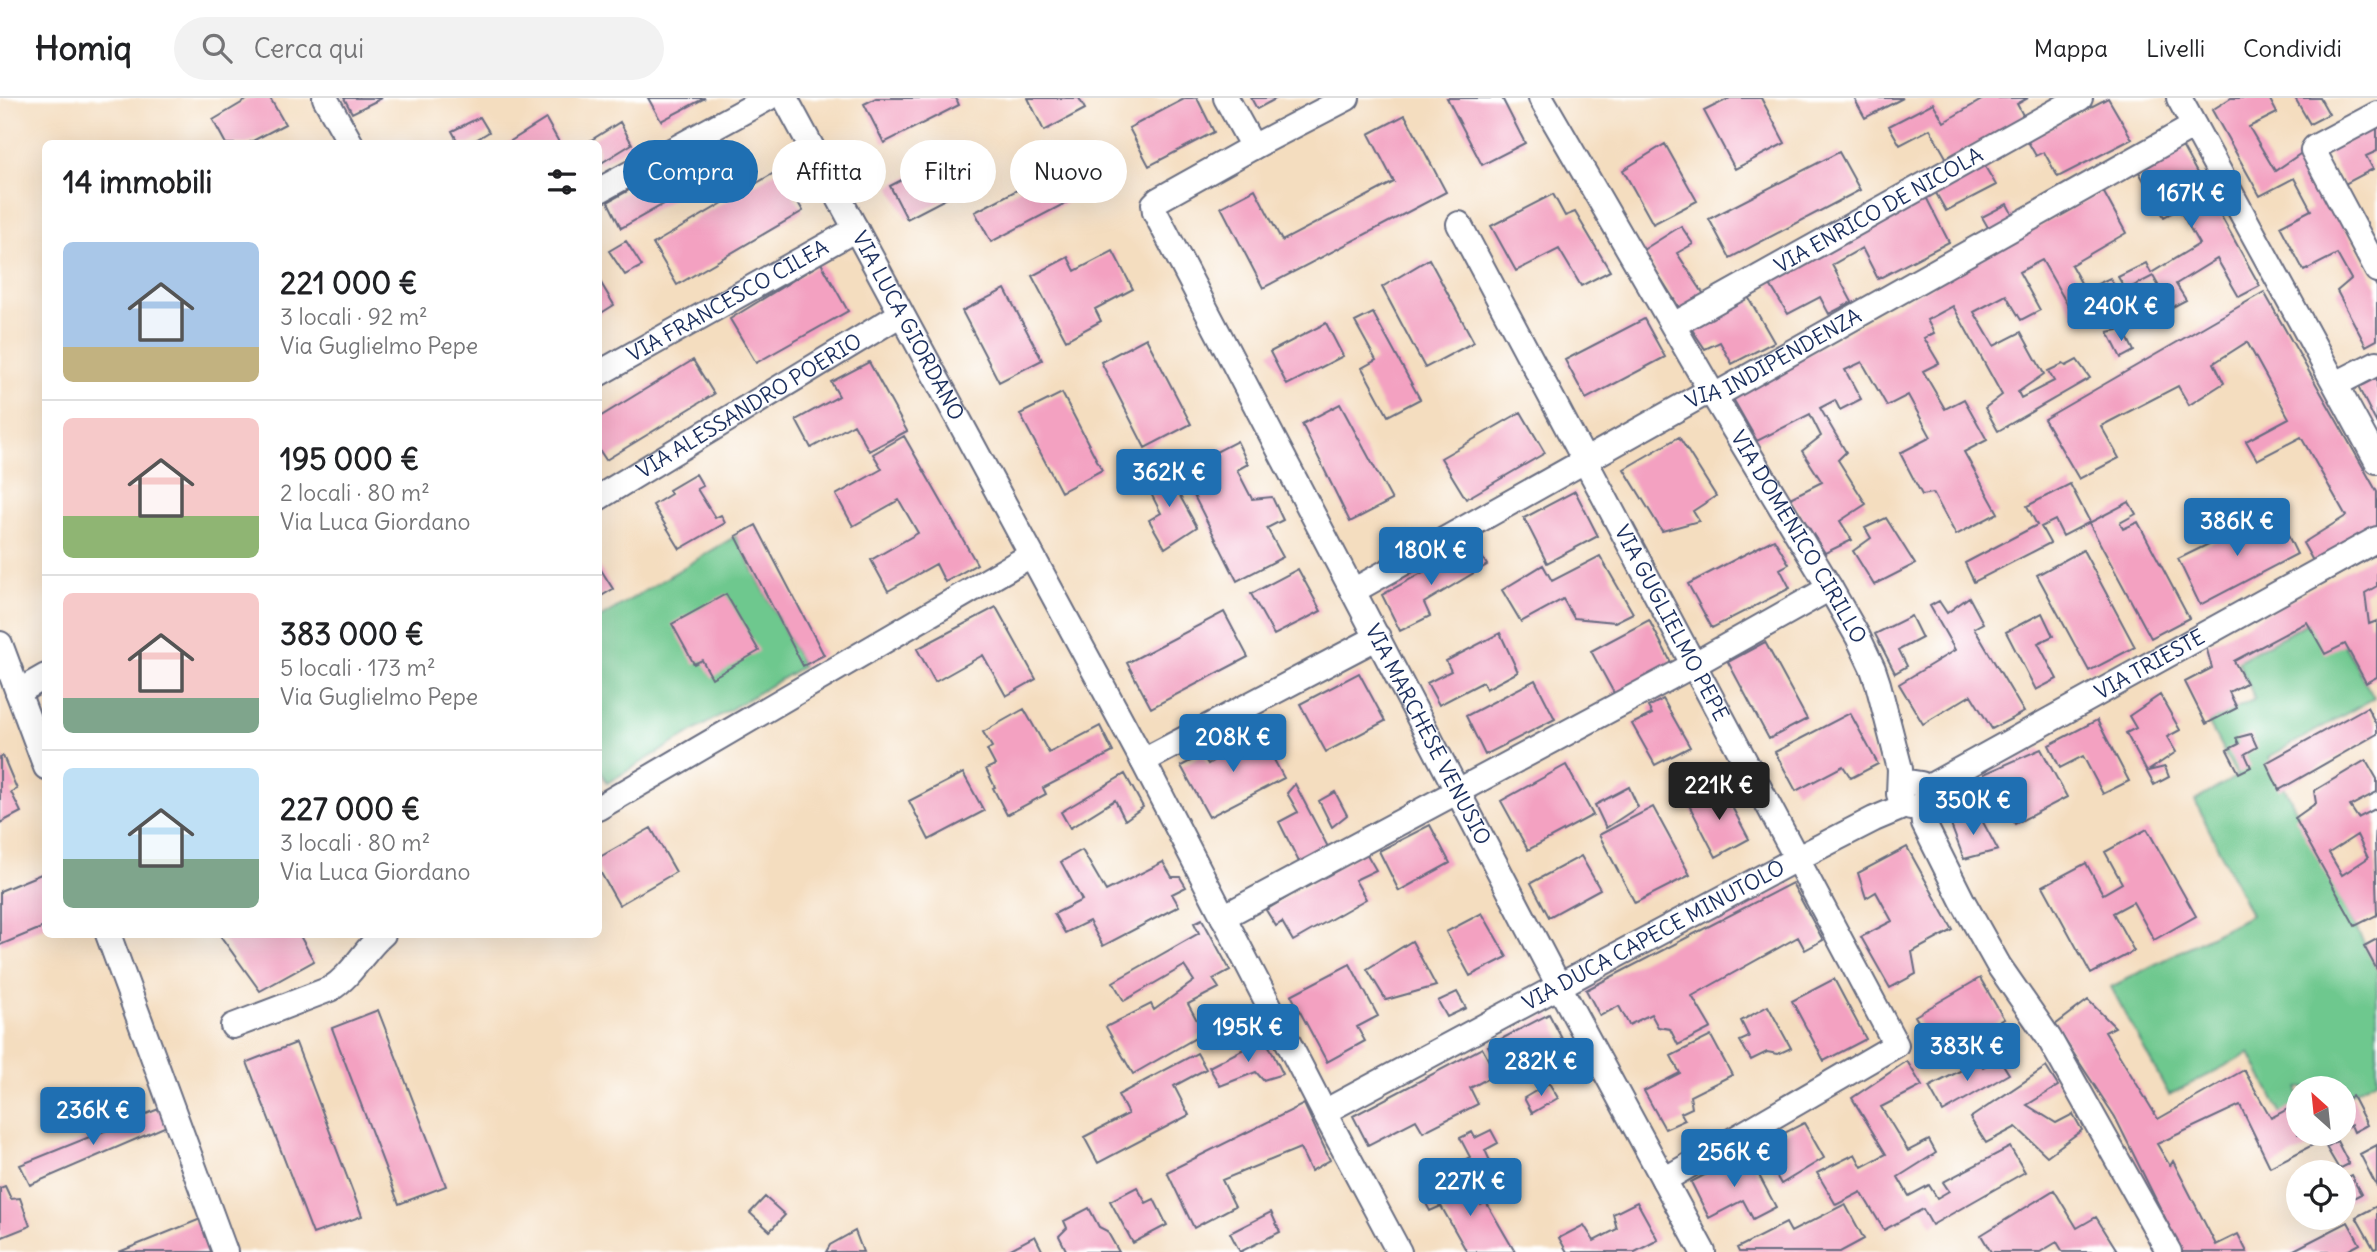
<!DOCTYPE html>
<html lang="it">
<meta charset="utf-8">
<style>
body{margin:0;font-family:Delius,sans-serif;background:#f2f2f2;color:#202124;height:100vh;display:flex;flex-direction:column;font-size:26px;white-space:nowrap}
*{box-sizing:border-box;margin:0}
p{font-size:23px;color:#757577}
.icon{flex:none;width:38px;height:38px;fill:none;stroke:currentColor;stroke-width:2;stroke-linecap:round;stroke-linejoin:round}
.map{position:relative;flex:1;overflow:hidden}
.drawer{position:absolute;left:42px;top:42px;width:560px;height:798px;display:flex;flex-direction:column;background:#fff;border-radius:10px;box-shadow:0 7px 28px #0002}
.drawer>*{flex:none}
.top-card{position:absolute;left:623px;top:42px;width:665px;height:63px;display:flex;gap:14px}
.needle{width:46px;rotate:333deg}
.tools{position:absolute;left:2286px;top:978px;display:grid;gap:14px}
.tools a{display:grid;place-items:center;width:70px;height:70px;border-radius:50%;background:#fff;box-shadow:0 7px 28px #0002;font-size:35px}
.price{position:absolute;translate:-50% -60px;padding:0 16px;border-radius:7px;background:#1f6fb2;color:#fff;font-size:23px;line-height:46px;filter:drop-shadow(0 2px 4px #0008)}
.price::after{content:'';position:absolute;left:50%;top:42px;width:21px;height:16px;margin-left:-10px;background:inherit;clip-path:polygon(0 0,100% 0,50% 100%)}
.price.on{background:#222;color:#fff}
ul{padding:0;list-style:none}
li{display:flex;align-items:center;gap:21px;height:175px;padding:0 21px}
li+li{border-top:2px solid #e0e0e0}
li span{display:grid;place-items:center;flex:none;width:196px;height:140px;border-radius:10px;color:#555}
li>.icon{margin-inline-start:auto}
span .icon{width:84px;height:84px;fill:#fffc;stroke-width:1}
li b{font-size:30px}
h2{display:flex;justify-content:space-between;align-items:center;height:84px;padding:0 21px;font-size:30px}
.pill{padding:0 24px;border-radius:32px;background:#fff;box-shadow:0 7px 28px #0002;font-size:24px;line-height:63px}
.pill.on{background:#1f6fb2;color:#fff}
header{display:flex;align-items:center;gap:42px;box-sizing:border-box;height:98px;padding:0 35px;background:#fff;border-bottom:2px solid #e0e0e0}
header strong{font-size:33px}
nav{display:flex;gap:38px;margin-inline-start:auto;font-size:24px}
.search{width:490px;height:63px;background:#f2f2f2;display:flex;align-items:center;gap:18px;box-sizing:border-box;padding:0 24px;border-radius:38px;color:#757577;font-size:26px}
.map>svg:first-child{display:block}
</style>
<header>
<strong>Homiq</strong>
<div class="search"><svg class="icon" aria-label="search" viewBox="0 0 24 24"><circle cx="10" cy="10" r="6"/><path d="M15 15l6 6"/></svg>Cerca qui</div>
<nav><a>Mappa</a><a>Livelli</a><a>Condividi</a></nav>
</header>
<div class="map">
<svg width="2377" height="1154" viewBox="0 0 2377 1154">
<rect width="100%" height="100%" fill="#fff"/>
<filter id="ink" filterUnits="userSpaceOnUse"><feTurbulence type="fractalNoise" baseFrequency=".0143" numOctaves="2"/><feDisplacementMap in="SourceGraphic" scale="14" xChannelSelector="R" yChannelSelector="G"/><feConvolveMatrix kernelMatrix="1 2 1 2 8 2 1 2 1" color-interpolation-filters="sRGB"/></filter>
<filter id="wash" filterUnits="userSpaceOnUse"><feTurbulence type="fractalNoise" baseFrequency=".00686" numOctaves="4" result="noise"/><feDisplacementMap in="SourceGraphic" scale="28" xChannelSelector="R" yChannelSelector="G"/><feGaussianBlur stdDeviation="1.57" result="paint"/><feColorMatrix in="noise" values="0 0 0 0 0 0 0 0 0 0 0 0 0 0 0 0 0 1.4 0 .05"/><feComposite in="paint" operator="in"/></filter>
<g filter="url(#wash)">
<rect width="100%" height="100%" fill="#f4ddbf"/>
<path fill="#6ec88e" stroke="#447c76" stroke-width="2" d="M736 438 803 568 607 685 599 669 598 521Z
M2311 523 2342 543 2374 600 2269 659 2377 871V982L2343 999V990H2298V1021L2286 1026 2250 955 2169 997 2111 889 2251 817 2195 703 2237 678 2208 624 2255 601 2238 563Z"/>
<g id="blocks">
<path fill="#f3a1c1" fill-rule="evenodd" d="M250 0H270L285 26 247 46H226L213 22Z
M344 0H382L352 15Z
M648 0H705L661 23Z
M876 0H956L959 7 884 45 864 6Z
M1028 0H1079L1085 11 1044 33Z
M1186 0H1197L1214 34 1149 68 1129 30Z
M1251 0H1277L1257 11Z
M1447 0H1502L1525 45 1482 67Z
M1730 0H1761L1785 45 1735 71 1704 13Z
M1854 0H1903L1865 20Z
M1985 0H2028L2017 6 2024 19 1948 63 1930 31 1900 47 1889 28 1933 5 1944 24Z
M2108 0 2132 41 2058 79 2044 54 2036 58 2027 42Z
M2231 0H2269L2277 15 2249 29 2275 73 2303 54 2377 189V242L2366 248 2337 193 2351 181 2337 156 2304 173 2280 128 2311 112 2294 80 2260 98 2212 12Z
M2295 0H2320L2329 16 2310 26Z
M1405 17 1446 94 1263 190 1221 109 1255 91 1282 143 1394 84 1369 36Z
M480 19 489 34 469 46H459L452 33Z
M546 21 560 46H506Z
M620 24 632 46 598 67V46H585Z
M2377 28V53L2366 58 2373 71 2345 86 2328 54Z
M1665 46 1697 103 1653 126 1623 72Z
M710 47 724 72 621 130 608 104Z
M2182 48 2260 188 2239 199 2217 161 2176 186 2186 202 2171 210 2153 178 2126 192 2118 179 2146 165 2151 175 2199 146 2179 111 2164 119 2139 74Z
M1839 54 1860 92 1730 160 1709 121Z
M1082 58 1098 88 991 144 975 114Z
M1981 62 1996 87 1946 113 1932 88Z
M938 63 955 96 907 121 890 88Z
M779 72 803 113 677 187 653 146Z
M2103 93 2126 135 2071 167 2085 192 2110 180 2122 202 2078 225 2042 162 2019 174 2040 212 2021 222 2006 197 1974 214 1994 248 2021 234 2044 276 2018 294 2021 300 2054 283 2048 273 2063 266 2066 268 2077 262 2090 280 1998 333 1985 310 2002 297 1953 208 1927 222 1934 235 1924 240 1939 265 1923 273 1945 311 1964 301 1987 342 1964 354 1998 415 1956 437 1933 395 1922 397 1900 355 1931 339 1908 297 1887 308 1862 264 1845 272 1861 301 1840 312 1835 302 1820 310 1846 354 1838 362 1866 406 1840 423 1852 442 1825 455 1790 400 1822 384 1802 353 1821 338 1810 316 1757 343 1732 299Z
M1553 96 1565 118 1575 114 1610 173 1581 188 1559 151 1516 173 1491 128Z
M1926 99 1949 144 1878 181 1862 150 1832 167 1852 204 1829 216 1820 199 1788 216 1769 185Z
M2007 106 2017 125 1993 138 1982 119Z
M1681 128 1693 146 1677 155 1705 198 1682 214 1643 152Z
M626 143 642 168 625 177 609 153Z
M1113 153 1133 191 1095 211 1101 223 1066 242 1032 178 1068 159 1075 173Z
M1429 161 1474 244 1425 270 1382 189Z
M821 165 848 213 756 265 730 221Z
M598 180 614 207 598 217Z
M1005 191 1042 262 999 284 962 213Z
M2264 194 2377 394V432L2317 470 2303 445 2346 418 2301 339 2257 362 2246 343 2289 320 2247 244 2214 265 2224 285 2189 307 2178 288 2101 328 2119 360 2079 381 2044 321Z
M1747 197 1774 244 1732 266 1720 244 1705 251 1691 230Z
M1373 215 1420 301 1388 318 1362 270 1376 262 1355 224Z
M1644 221 1665 259 1586 301 1565 262Z
M1326 225 1343 258 1287 287 1270 254Z
M2123 231 2134 253 2121 260 2108 234Z
M1146 240 1191 326 1145 350 1101 264Z
M693 262 714 296 606 362 598 350V320Z
M869 264 907 333 869 353 854 326 811 350 796 322 839 298 831 284Z
M2377 275V326L2356 285Z
M1062 295 1102 372 1061 394 1020 316Z
M1340 306 1392 402 1350 424 1302 326Z
M1521 314 1545 355 1466 401 1441 360Z
M904 338 977 466 945 484 936 466 888 493 871 462 918 435 899 402 853 428 836 397 882 371 873 356Z
M1679 339 1716 398 1693 413 1699 423 1662 433 1624 371Z
M1237 343 1248 366 1237 372 1252 401 1272 399 1283 422 1267 430 1283 459 1237 483 1181 372Z
M1164 369 1197 429 1165 450 1149 422 1161 415 1143 380Z
M696 376 703 388 697 391 715 420 721 417 725 425 680 451 653 407 671 396 669 392Z
M2070 386 2090 424 2063 438 2055 422 2041 429 2050 445 1974 484 1965 465 2037 427 2027 408Z
M1575 393 1598 438 1547 465 1524 420Z
M2129 404 2136 416 2120 425 2123 431 2138 424 2189 520 2151 540 2089 425Z
M2276 413 2297 456 2200 507 2178 461Z
M1886 420 1915 466 1874 487 1853 453 1871 440 1865 430Z
M756 427 824 557 803 568 736 438Z
M1774 441 1789 466 1780 471 1790 490 1712 530 1688 486Z
M1474 446 1487 467 1424 505 1430 518 1400 533 1382 497Z
M2083 452 2135 549 2089 573 2037 477Z
M2377 456V488L2365 495 2369 526 2377 523V579L2366 585 2345 546 2325 556 2307 524 2234 563 2246 585 2229 594 2237 610 2206 626 2185 584 2212 570 2206 548Z
M1600 458 1633 515 1615 524 1574 520 1563 501 1521 524 1502 492 1543 467 1552 483Z
M598 467 613 491 598 500Z
M1298 471 1321 513 1274 537 1251 496Z
M726 496 759 553 712 580 702 562 694 566 672 526Z
M1969 499 1983 525 1974 530 2024 614 1992 631 1971 597 1923 626 1899 586 1955 552 1930 508 1939 503 1947 515Z
M996 509 1036 581 1006 598 983 557 935 584 917 551Z
M1224 514 1248 559 1151 610 1127 565Z
M2042 515 2053 538 2038 545 2057 581 2036 592 2006 534Z
M1911 518 1922 540 1899 552 1907 568 1895 575 1875 536Z
M1649 522 1673 568 1615 597 1591 553Z
M1500 535 1518 574 1486 591 1483 584 1439 607 1427 585 1451 573 1446 563Z
M1765 544 1807 621 1769 641 1728 564Z
M1359 575 1385 623 1326 654 1300 606Z
M1535 582 1555 621 1485 657 1466 618Z
M2160 597 2180 632 2167 639 2176 654 2148 673 2165 669 2169 679 2154 687 2126 635 2136 630 2129 618Z
M1663 601 1690 649 1655 667 1632 626 1652 616 1648 609Z
M2367 609 2377 628V636L2279 692 2266 665Z
M1024 611 1049 655 1100 628 1113 654 1043 690 1046 696 1007 717 993 690 995 689 986 671 995 667 987 652 992 649 983 634Z
M1850 615 1878 666 1851 680 1843 668 1796 693 1775 654Z
M2097 622 2129 683 2103 696 2083 658 2060 670 2049 647Z
M1256 629 1284 680 1209 719 1181 668 1202 657 1208 666 1240 645 1239 638Z
M2251 636 2257 649 2245 656 2251 669 2239 675 2227 652 2239 646 2236 640Z
M2041 651 2067 699 2015 726 2004 707 1986 712 1974 690 1987 683 1984 676Z
M3 658 17 691 11 694 21 714 0 725V659Z
M2366 662 2377 681V694L2350 708 2358 720 2377 710 2375 744 2377 817 2355 828 2295 720 2316 705 2314 693ZM2357 737 2368 760 2342 777 2329 755Z
M1566 667 1593 717 1528 752 1501 703Z
M963 675 984 713 929 742 909 703Z
M1125 676 1143 709 1125 722 1115 702 1070 730 1061 714Z
M1295 686 1329 751 1300 766 1279 724 1298 714 1287 695Z
M1629 689 1638 709 1606 730 1595 707Z
M1722 690 1749 741 1716 759 1689 707Z
M1335 694 1347 717 1332 729 1319 703Z
M1653 709 1690 777 1635 805 1599 737Z
M1977 713 1998 752 1964 761 1951 727Z
M1430 727 1450 765 1399 793 1379 753Z
M651 730 676 774 619 807 598 770V760Z
M2147 731 2196 818 2154 842 2133 804 2113 815 2134 853 2091 876 2043 788 2086 765 2103 796 2122 785 2105 754Z
M1907 749 1953 832 1912 854 1916 876 1890 890 1861 839 1892 823 1876 794 1866 800 1858 775Z
M1082 752 1106 793 1163 764 1172 779H1180L1186 789 1172 796 1179 808 1103 848 1089 823 1065 835 1054 816 1082 802 1061 764Z
M1365 753 1376 772 1355 782 1366 801 1293 843 1282 824 1276 828 1266 812Z
M1581 758 1600 791 1549 819 1531 785Z
M46 774V828L0 847V793Z
M1792 785 1823 842 1805 852 1798 839 1692 898 1711 930 1678 947 1670 931 1658 929 1651 916 1629 927 1619 908 1600 918 1586 892Z
M1482 815 1507 859 1470 878 1446 834Z
M1202 821 1230 872 1213 881 1219 890 1188 906 1204 935 1133 976 1106 929 1151 906 1154 912 1194 883 1184 868 1124 903 1113 884 1199 835 1194 825Z
M219 836H299L314 863 260 893Z
M2377 841V872L2364 848Z
M1412 843 1436 888 1386 902 1367 871Z
M1350 866 1378 918 1357 929 1365 943 1327 964 1291 897Z
M1980 880 2004 921 1937 956 1915 918Z
M1834 881 1866 941 1824 963 1792 903Z
M1457 894 1466 910 1447 919 1438 903Z
M2088 902 2115 929 2105 934 2158 1021 2244 972 2271 1020 2297 1006 2298 1036H2334L2270 1069 2240 1007 2157 1046 2170 1068 2173 1063 2216 1147 2238 1136 2247 1154H2182L2115 1019 2055 927Z
M1768 908 1791 950 1778 956 1767 954 1751 962 1740 943 1749 939 1741 923Z
M378 912 446 1088 399 1106 332 930Z
M1549 916 1571 958 1526 982 1518 965 1502 974 1488 948Z
M1711 938 1732 977 1690 998 1692 1010 1681 1015 1685 1022 1665 1031 1644 993 1680 975 1671 958Z
M1265 940 1283 976 1263 982 1256 974 1220 988 1209 969Z
M296 945 362 1118 313 1136 247 964Z
M1482 950 1496 976 1470 990 1478 1006 1423 1034 1416 1022 1368 1047 1353 1018Z
M1197 955 1206 971 1174 988 1189 1017 1098 1065 1084 1039 1128 1016 1118 997Z
M1999 960 2009 976 1943 1014 1929 989 1979 963 1983 969Z
M1907 963 1922 988 1881 1009 1908 1053 1929 1042 1936 1055 1898 1079 1909 1098 1929 1087 1937 1100 1949 1093 1943 1084 2010 1049 2025 1074 1932 1127 1923 1111 1884 1132 1861 1094 1836 1107 1817 1075 1855 1056 1862 1069 1886 1056 1852 1000Z
M2046 969 2058 988 2027 1007 2056 1025 2073 1016 2082 1032 2047 1058 2016 1029 1986 1045 1970 1020Z
M1549 985 1558 1000 1532 1015 1524 1000Z
M2352 998 2367 1027 2354 1034 2351 1027 2343 1031V1003Z
M1304 1006 1330 1062 1311 1073 1300 1050 1222 1082 1235 1108 1194 1130 1167 1074Z
M161 1010 169 1027 30 1087 20 1067Z
M1804 1025 1824 1060 1781 1086 1759 1048Z
M1491 1032 1498 1045 1485 1052 1491 1065 1465 1079 1459 1065 1470 1059 1460 1040 1472 1034 1475 1040Z
M2337 1043 2349 1066 2339 1071 2326 1049Z
M2377 1047V1089L2360 1056Z
M1747 1055 1776 1109 1753 1121 1743 1102 1709 1120 1691 1084Z
M2351 1077 2361 1096 2346 1104 2343 1100V1081Z
M1464 1079 1481 1107 1486 1104 1515 1154H1467L1441 1108 1430 1113 1423 1100Z
M5 1088 11 1101 20 1100 30 1128 0 1140V1090Z
M1137 1089 1146 1105 1154 1101 1167 1127 1133 1145 1110 1103Z
M2054 1092 2077 1130 2096 1119 2118 1154H2063L2057 1144 2040 1154H1991L1981 1137Z
M765 1099 785 1117 770 1133 750 1115Z
M1637 1104 1658 1142 1635 1154H1567L1559 1140 1584 1127 1594 1143 1617 1131 1613 1116Z
M1845 1106 1864 1141 1840 1154H1739L1737 1150 1786 1125 1791 1134Z
M2377 1108V1150L2374 1151 2356 1119Z
M1089 1110 1099 1129 1107 1133 1119 1154H1067L1059 1138 1067 1130 1064 1123Z
M1271 1114 1280 1134 1240 1154 1230 1135Z
M203 1120 217 1154H119Z
M2348 1124 2360 1146 2345 1154H2290Z
M855 1133 863 1154H826L830 1147Z
M1035 1138 1043 1154H1005Z"/>
</g>
</g>
<g filter="url(#ink)">
<use href="#blocks" fill-opacity="0" stroke="#676c80" stroke-width="2"/>
<g fill="none" stroke-linecap="round" stroke-linejoin="round">
<defs>
<g id="minor">
<path d="M325 0 351 46"/>
<path id="s1" d="M785 0 1143 663 1324 1014 1399 1154"/>
<path d="M1226 0 1253 49 1347 0"/>
<path id="s2" d="M1541 0 1712 295 1830 490 1858 539 1873 571 1878 586 1900 671 1899 696 1902 705 1910 710 1919 709 1924 704 1926 695 1921 686 1908 684 1900 691"/>
<path d="M2179 0 2377 363"/>
<path d="M2377 16 2315 49 2313 52 2377 172"/>
<path id="s3" d="M1253 49 1158 102 1154 106 1155 114 1559 888 1703 1154"/>
<path d="M598 93 768 0"/>
<path id="s4" d="M1459 126 1896 947 1664 1082"/>
<path id="s5" d="M1677 225 2080 0"/>
<path id="s6" d="M598 276 856 131"/>
<path d="M2336 286 2377 265"/>
<path id="s7" d="M598 400 901 216"/>
<path id="s8" d="M1353 493 1700 298 1723 293 2194 28"/>
<path d="M0 546 46 669"/>
<path d="M18 594 46 578"/>
<path d="M1143 663 1378 539"/>
<path id="s9" d="M1925 691 2377 441"/>
<path d="M1922 707 1924 726 1962 802 1999 868 2049 940 2169 1154"/>
<path d="M598 710 1031 457"/>
<path d="M1223 819 1695 566 1830 490"/>
<path d="M108 836 225 1154"/>
<path d="M233 928 330 891C352 878 363 853 383 836"/>
<path id="s10" d="M1324 1014 1796 761 1874 721 1905 708"/>
</g>
</defs>
<use href="#minor" stroke="#676c80" stroke-width="28"/>
<use href="#minor" stroke="#fff" stroke-width="24"/>
</g>
</g>
<g text-anchor="middle" stroke-width="5" stroke-linejoin="round" paint-order="stroke">
<g font-size="21" fill="#1b2f5e" stroke="#fff">
<text dy="7" stroke="none"><textPath href="#s5" startOffset="231">VIA ENRICO DE NICOLA</textPath></text>
<text dy="7" stroke="none"><textPath href="#s6" startOffset="149">VIA FRANCESCO CILEA</textPath></text>
<text dy="7" stroke="none"><textPath href="#s1" startOffset="259">VIA LUCA GIORDANO</textPath></text>
<text dy="7" stroke="none"><textPath href="#s8" startOffset="481">VIA INDIPENDENZA</textPath></text>
<text dy="7" stroke="none"><textPath href="#s7" startOffset="177">VIA ALESSANDRO POERIO</textPath></text>
<text dy="7" stroke="none"><textPath href="#s2" startOffset="509">VIA DOMENICO CIRILLO</textPath></text>
<text dy="7" stroke="none"><textPath href="#s4" startOffset="452">VIA GUGLIELMO PEPE</textPath></text>
<text dy="7" stroke="none"><textPath href="#s9" startOffset="257">VIA TRIESTE</textPath></text>
<text dy="7" stroke="none"><textPath href="#s3" startOffset="712">VIA MARCHESE VENUSIO</textPath></text>
<text dy="7" stroke="none"><textPath href="#s10" startOffset="374">VIA DUCA CAPECE MINUTOLO</textPath></text>
</g>
</g>
</svg>
<div class="tools">
<a><svg class="needle" viewBox="-14 -14 28 28"><path d="M0-13l5 13h-10z" fill="#e53935"/><path d="M0 13l5-13h-10z" fill="#757577"/></svg></a>
<a><svg class="icon" aria-label="locate" viewBox="0 0 24 24"><circle cx="12" cy="12" r="6"/><path d="M12 2v4M12 18v4M2 12h4M18 12h4"/></svg></a>
</div>
<b class="price" style="left:2191px;top:132px">167K €</b>
<b class="price" style="left:2121px;top:245px">240K €</b>
<b class="price" style="left:1169px;top:411px">362K €</b>
<b class="price" style="left:2237px;top:460px">386K €</b>
<b class="price" style="left:1431px;top:489px">180K €</b>
<b class="price" style="left:1233px;top:676px">208K €</b>
<b class="price on" style="left:1719px;top:724px">221K €</b>
<b class="price" style="left:1973px;top:739px">350K €</b>
<b class="price" style="left:1248px;top:966px">195K €</b>
<b class="price" style="left:1967px;top:985px">383K €</b>
<b class="price" style="left:1541px;top:1000px">282K €</b>
<b class="price" style="left:93px;top:1049px">236K €</b>
<b class="price" style="left:1734px;top:1091px">256K €</b>
<b class="price" style="left:1470px;top:1120px">227K €</b>
<div class="top-card">
<a class="pill on">Compra</a>
<a class="pill">Affitta</a>
<a class="pill">Filtri</a>
<a class="pill">Nuovo</a>
</div>
<section class="drawer">
<h2>14 immobili<svg class="icon" aria-label="filters" viewBox="0 0 24 24"><path d="M4 7h16M4 17h16"/><circle cx="9" cy="7" r="2"/><circle cx="15" cy="17" r="2"/></svg></h2>
<ul>
<li><span style="background:linear-gradient(#a9c7e8 75%,#c2b280 0)"><svg class="icon" aria-label="home" viewBox="0 0 24 24"><path d="M3 11l9-7 9 7M6 9v11h12V9"/></svg></span><div><b>221 000 €</b><p>3 locali · 92 m²</p><p>Via Guglielmo Pepe</p></div></li>
<li><span style="background:linear-gradient(#f6c9c9 70%,#8fb573 0)"><svg class="icon" aria-label="home" viewBox="0 0 24 24"><path d="M3 11l9-7 9 7M6 9v11h12V9"/></svg></span><div><b>195 000 €</b><p>2 locali · 80 m²</p><p>Via Luca Giordano</p></div></li>
<li><span style="background:linear-gradient(#f6c9c9 75%,#7fa58c 0)"><svg class="icon" aria-label="home" viewBox="0 0 24 24"><path d="M3 11l9-7 9 7M6 9v11h12V9"/></svg></span><div><b>383 000 €</b><p>5 locali · 173 m²</p><p>Via Guglielmo Pepe</p></div></li>
<li><span style="background:linear-gradient(#bfe0f5 65%,#7fa58c 0)"><svg class="icon" aria-label="home" viewBox="0 0 24 24"><path d="M3 11l9-7 9 7M6 9v11h12V9"/></svg></span><div><b>227 000 €</b><p>3 locali · 80 m²</p><p>Via Luca Giordano</p></div></li>
</ul>
</section>
</div>
